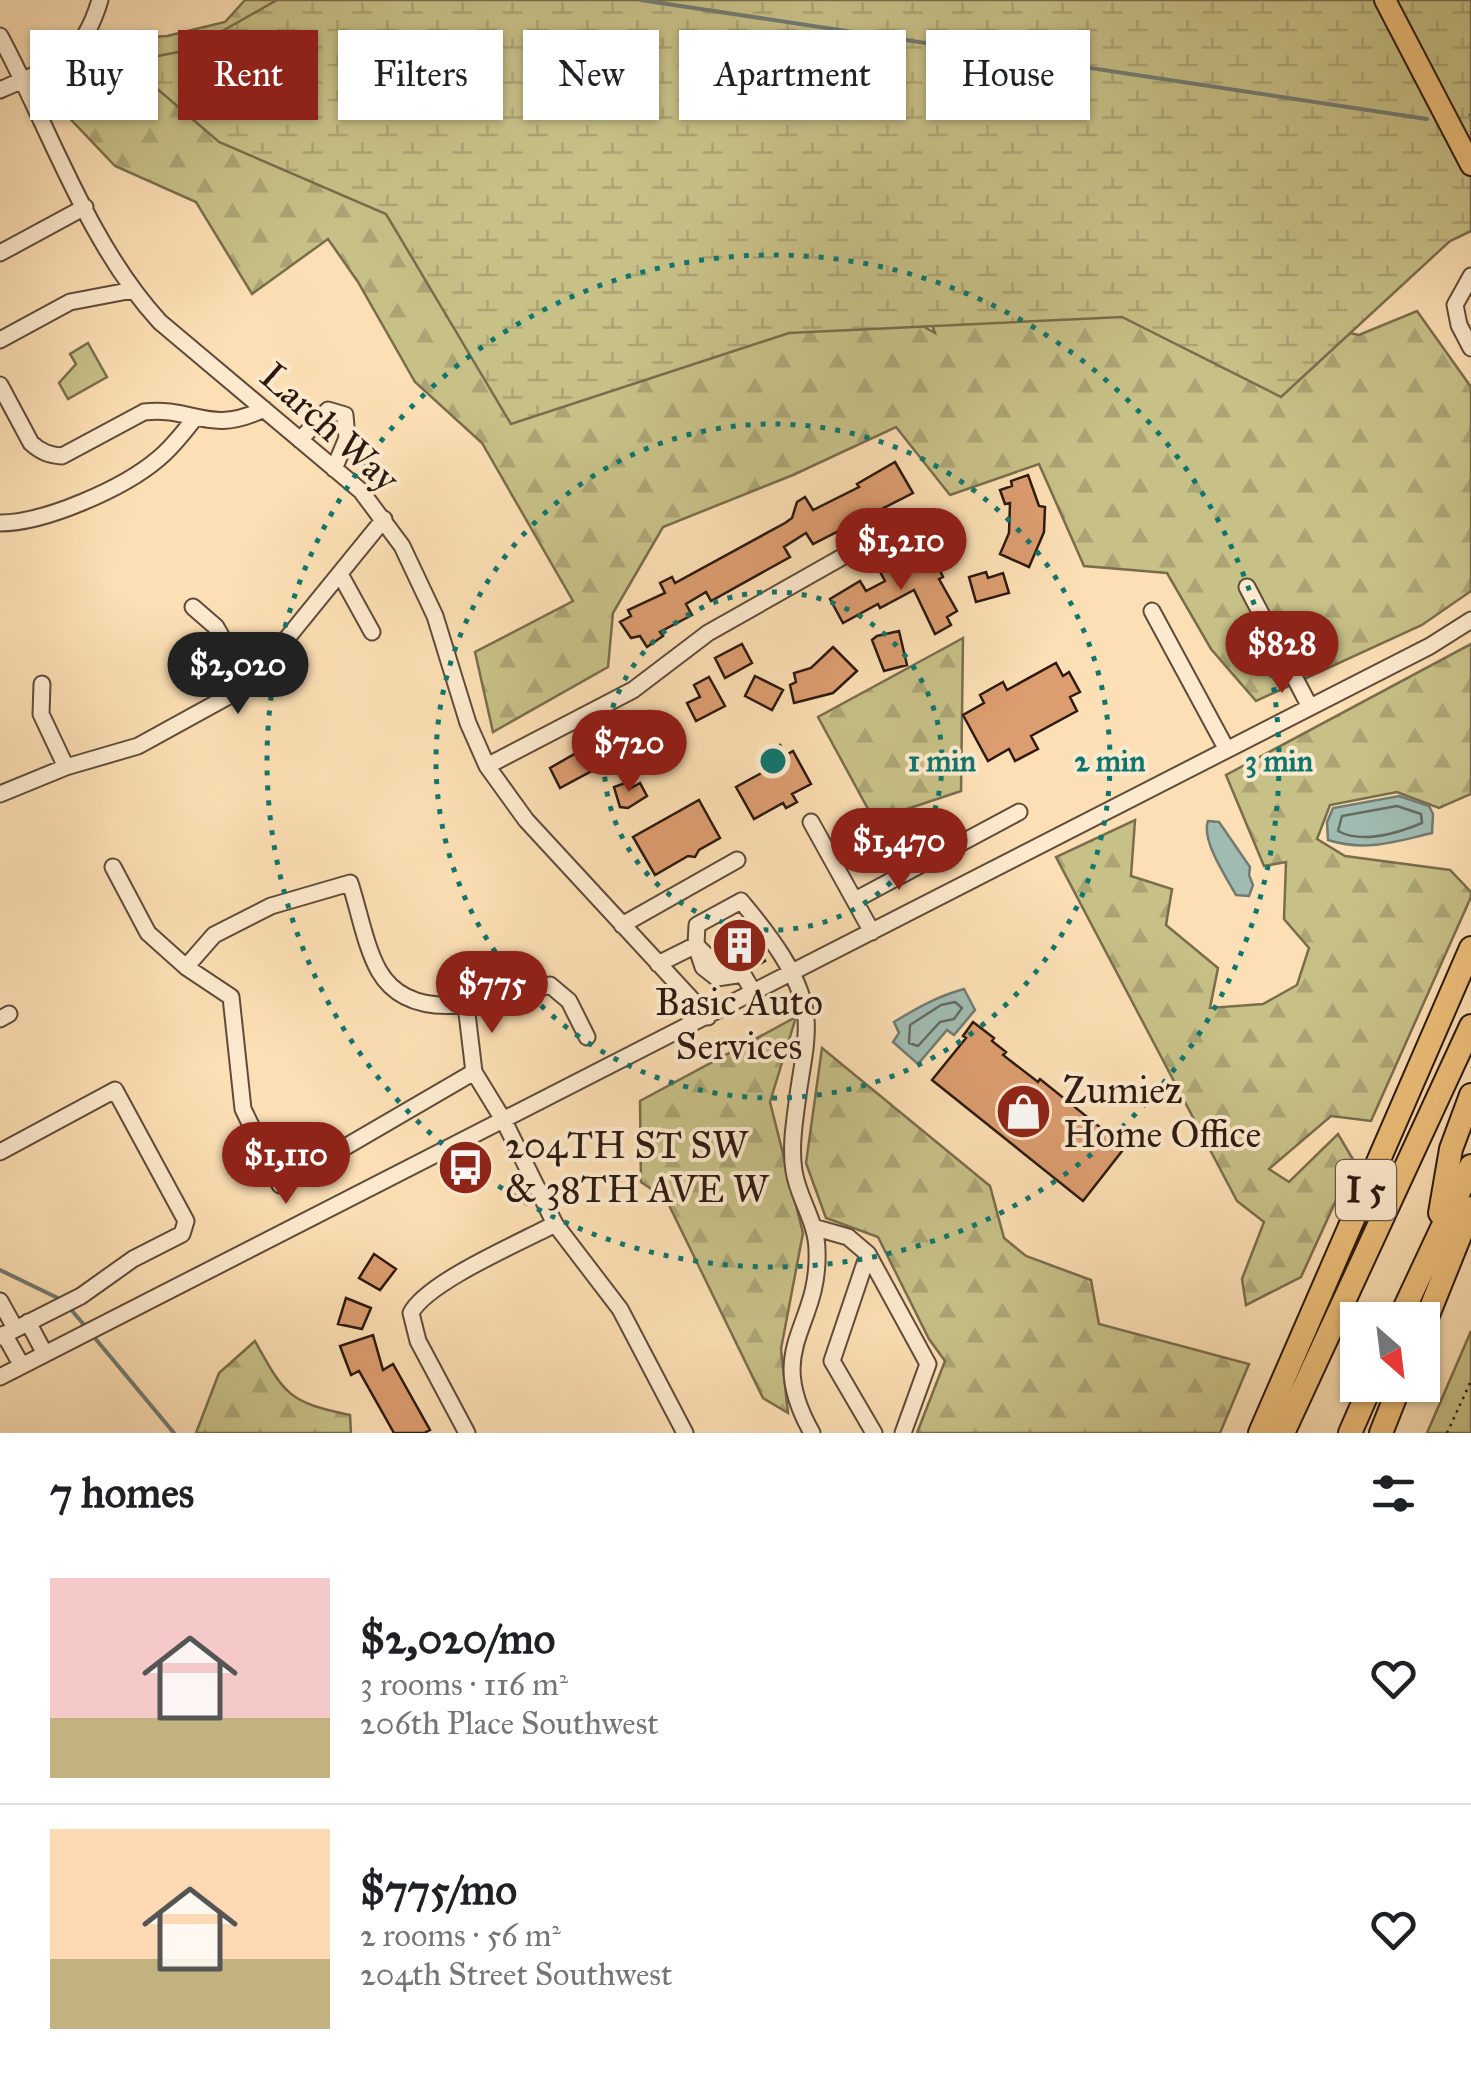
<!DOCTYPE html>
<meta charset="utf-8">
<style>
body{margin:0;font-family:"IM FELL Great Primer",serif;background:#f6f6f6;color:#202124;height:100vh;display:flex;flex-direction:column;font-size:38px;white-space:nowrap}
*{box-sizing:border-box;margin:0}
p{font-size:32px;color:#757577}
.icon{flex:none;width:55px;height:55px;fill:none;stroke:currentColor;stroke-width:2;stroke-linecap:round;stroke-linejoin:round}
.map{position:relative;height:1433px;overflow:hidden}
.drawer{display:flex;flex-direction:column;background:#fff;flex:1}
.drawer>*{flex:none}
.guide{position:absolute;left:30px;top:30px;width:1412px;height:90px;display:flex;gap:20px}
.needle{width:65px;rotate:152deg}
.tools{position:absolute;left:1340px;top:1302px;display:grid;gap:20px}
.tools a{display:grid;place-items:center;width:100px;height:100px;border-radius:0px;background:#fff;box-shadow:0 2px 8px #0004;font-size:50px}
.price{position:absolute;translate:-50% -85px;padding:0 22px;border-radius:35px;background:#8f2418;color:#fff;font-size:32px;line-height:65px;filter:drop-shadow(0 2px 5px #0008)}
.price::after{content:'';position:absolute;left:50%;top:60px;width:30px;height:22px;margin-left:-15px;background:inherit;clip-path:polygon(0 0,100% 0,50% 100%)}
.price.active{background:#222;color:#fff}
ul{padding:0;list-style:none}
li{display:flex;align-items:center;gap:30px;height:250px;padding:0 50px}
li+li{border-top:2px solid #e0e0e0}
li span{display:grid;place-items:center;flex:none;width:280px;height:200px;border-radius:0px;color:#555}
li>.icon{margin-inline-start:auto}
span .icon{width:120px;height:120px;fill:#fffc;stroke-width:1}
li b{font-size:42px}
h2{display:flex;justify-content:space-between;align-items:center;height:120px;padding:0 50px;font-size:42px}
.pill{padding:0 35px;border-radius:0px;background:#fff;box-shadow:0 2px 8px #0004;font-size:35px;line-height:90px}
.pill.active{background:#8f2418;color:#fff}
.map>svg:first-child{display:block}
</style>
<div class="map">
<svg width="1471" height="1433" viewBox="0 0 1471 1433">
<defs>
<pattern id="forest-firs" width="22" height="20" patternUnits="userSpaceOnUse" patternTransform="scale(2.5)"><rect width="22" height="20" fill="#c7c087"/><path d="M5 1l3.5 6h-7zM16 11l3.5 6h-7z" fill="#aba474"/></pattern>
<pattern id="wetland-marsh" width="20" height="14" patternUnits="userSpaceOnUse" patternTransform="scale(2.5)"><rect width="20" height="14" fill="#c7c087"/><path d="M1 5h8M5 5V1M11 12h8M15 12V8" fill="none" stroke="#aba474"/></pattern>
</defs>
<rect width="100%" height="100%" fill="#fcdfb4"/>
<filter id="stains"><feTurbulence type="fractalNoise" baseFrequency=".002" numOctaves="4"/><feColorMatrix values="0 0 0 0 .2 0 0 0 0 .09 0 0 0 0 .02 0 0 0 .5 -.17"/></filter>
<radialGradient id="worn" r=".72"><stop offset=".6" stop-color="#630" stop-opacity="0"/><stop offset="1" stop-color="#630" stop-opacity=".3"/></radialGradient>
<path fill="#c7c087" stroke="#7a6d4c" stroke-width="2.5" d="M88 343 107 377 68 399 59 383 76 364 70 354Z
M1471 1331V1433H1427Z"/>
<path fill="url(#forest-firs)" stroke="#7a6d4c" stroke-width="2.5" d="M245 0H329L749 227 935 333 878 179 1227 307 1359 335 1417 311 1471 387V591L1422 625 1256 701 1211 649 1167 573 1084 566 1039 464 950 495 896 427 793 475 663 527 613 613 608 667 493 732 475 652 573 601 482 443 415 382 358 282 328 239 252 294 196 202 115 166 60 108 63 82 113 40 167 36 225 22Z
M963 638 961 791 874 820 818 717Z
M1471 644V794L1439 808 1397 792 1330 805 1317 839 1345 856 1450 870 1471 892V897L1371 1121 1331 1116 1269 1169 1289 1182 1338 1134 1354 1161 1301 1277 1246 1305 1242 1279 1264 1222 1237 1201 1056 857 1135 820 1131 876 1172 889 1166 925 1218 968 1210 1008 1263 1004 1297 985 1309 948 1284 919 1286 862 1264 866 1226 775Z
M796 1017 770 1102 803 1233 781 1349 788 1413 763 1398 666 1199 641 1182 640 1101Z
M822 1048 990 1186 1004 1238 1026 1256 1091 1280 1099 1324 1249 1364 1220 1433H917L945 1361 929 1339 878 1237 826 1218 806 1163Z
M255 1341C285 1395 288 1402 350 1415L351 1433H196L219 1373Z"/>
<path fill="url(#wetland-marsh)" stroke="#7a6d4c" stroke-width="2.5" d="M277 0H1471V231L1450 241 1281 397 1122 317 789 333 511 424 386 214 219 142 126 62 189 50Z"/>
<path fill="#a0bcb2" stroke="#727b72" stroke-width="2.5" d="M1399 796 1429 806 1433 814 1432 833C1393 842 1367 852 1328 840L1327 822 1333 808Z
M1208 821 1219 822 1250 867 1249 875 1253 885 1249 896 1236 895C1226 877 1201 840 1208 821Z
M964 989 975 1010 954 1035 947 1030 918 1064 893 1042 899 1033 894 1022C917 1008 938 996 964 989Z"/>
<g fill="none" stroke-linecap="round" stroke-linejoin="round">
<path stroke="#666b62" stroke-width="2.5" d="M1397 806 1421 814 1422 823C1398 833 1362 844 1338 831L1342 816Z
M955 1002 962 1008 954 1019 940 1022 918 1046 909 1043 910 1025 941 1005Z"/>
<path stroke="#727b72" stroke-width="4" d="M641 0 1427 119
M1470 115H1471
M0 1270 62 1300
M68 1306 85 1326
M94 1337 174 1433"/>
</g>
<path fill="#dc9d70" stroke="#2c1a11" stroke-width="2.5" d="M895 462 913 493 813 544 806 533 784 547 790 557 711 601 706 592 686 604 692 615 660 632 663 636 647 647 640 636 631 638 620 622 631 616 628 610 665 593 660 583 672 577 675 583 785 523 792 518 797 502 805 497 813 510 859 487 857 484Z
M1028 475 1039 506 1045 507 1044 532 1029 567 1000 554 1009 533 1010 503 1005 504 1000 490 1012 486 1011 481Z
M915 557 919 566 934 558 943 577 939 579 957 611 947 617 951 625 935 634 914 590 880 608 878 604 843 623 830 599 860 581 866 591 885 581 879 570 895 562 897 567Z
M986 572 988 578 1003 573 1009 593 976 602 969 577Z
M899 631 907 665 884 671 872 640 877 636Z
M742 644 752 663 725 678 715 658Z
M833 647 857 671 833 693 794 703 790 685 796 682 794 673 811 668Z
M1056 663 1063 676 1069 672 1080 692 1070 697 1077 711 1031 736 1038 749 1015 761 1009 749 988 761 963 715 984 703 980 695 1003 682 1007 690Z
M755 676 783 690 772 710 745 696Z
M709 677 725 706 696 721 687 703 700 697 694 685Z
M649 711 663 743 645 751 642 744 560 788 550 768Z
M780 745 786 755 793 751 811 784 792 794 797 802 786 808 783 803 754 819 736 787 776 765 769 752Z
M628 782 631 788 640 783 647 796 628 808 620 807 614 787Z
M699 800 720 838 699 850 695 857 688 856 655 875 633 837Z
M745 923 757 939 755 941 765 961 752 968 736 942 730 953 723 952 716 938Z
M973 1022 994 1038 992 1041 1006 1052 1003 1055 1038 1082 1040 1079 1112 1137 1116 1134 1126 1146 1083 1201 932 1080 966 1038 963 1036Z
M374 1254 396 1269 380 1290 359 1278Z
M346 1298 371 1308 362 1329 338 1324Z
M373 1335 383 1370 393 1364 430 1430 424 1433H394L359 1371 351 1375 340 1346Z"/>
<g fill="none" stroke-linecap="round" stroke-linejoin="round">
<defs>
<path id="minor" d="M0 36C50 129 88 244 160 322L361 491 402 546 435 616 468 723 487 766 526 820 708 1017
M0 90C55 65 81 63 100 0
M0 253 85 207
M1471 276 1455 305 1459 325 1471 348
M0 340 70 302 133 290
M0 385 31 443C41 452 49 455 62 456L144 412C193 406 208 436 264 409
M300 440 328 410 345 415 347 438 334 469
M0 523C45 523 124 488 158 459 172 448 184 432 195 418
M340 574 372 632
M1247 587 1310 707
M193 607 216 627 249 685
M1152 611 1227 750
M42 684 41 714 66 767
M487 766 633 690 708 633 897 526 924 518 950 525
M0 794 66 767 138 746 249 685 384 519
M811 822 872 932
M113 867 148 933 186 967 231 997 243 1109 280 1185 474 1072 504 1121 555 1224 620 1309 685 1433
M855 900 1019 812
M622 925 737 860
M696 945 712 961 738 966 754 993
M697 949 703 967 717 978 743 974
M658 964 696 945 697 925 741 901C767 932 803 977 806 1019 808 1043 801 1071 798 1095 795 1119 790 1146 794 1171 798 1198 817 1222 817 1251 820 1329 763 1346 812 1433
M186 967 214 935 271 906 350 883C359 910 365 946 379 971 413 1030 499 998 550 985L569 1001 587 1037
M466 1005 474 1072
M0 1019 9 1014
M0 1152 115 1090 186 1221 182 1234 133 1259 81 1296 0 1337
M813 1227 848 1237 868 1254 928 1364 903 1433
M868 1254 832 1361 874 1433
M0 1301 15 1328
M28 1322 45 1354
M4 1334 22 1366
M0 1377 1430 646 1471 620
M467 1433 418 1341 411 1313C427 1282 521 1242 555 1224"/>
<path id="major" d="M1385 0 1471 165"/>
<path id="highway" d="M1440 1213 1451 1149 1471 1095
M1399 1320 1471 1166
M1422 1330 1471 1208
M1260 1433 1471 948
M1283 1433 1471 1026
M1350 1433 1371 1385
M1381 1433 1400 1385"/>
</defs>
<use href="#minor" stroke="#604b3a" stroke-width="19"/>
<use href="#major" stroke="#2c1a11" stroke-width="24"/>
<use href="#highway" stroke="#2c1a11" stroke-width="26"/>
<path stroke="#2c1a11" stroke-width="2.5" stroke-dasharray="2.5 5" stroke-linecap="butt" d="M1447 1433 1471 1381"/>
<use href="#minor" stroke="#fdeace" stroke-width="15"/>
<use href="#major" stroke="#eec07a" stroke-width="20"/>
<use href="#highway" stroke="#eec07a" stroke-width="22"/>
</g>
<g fill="none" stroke="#0f766e" stroke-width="5" stroke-dasharray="5 10">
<circle cx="773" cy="761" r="169"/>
<circle cx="773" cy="761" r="337"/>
<circle cx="773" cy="761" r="506"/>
</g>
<defs>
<symbol id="building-disc" viewBox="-11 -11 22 22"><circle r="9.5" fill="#8f2418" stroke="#fdeace"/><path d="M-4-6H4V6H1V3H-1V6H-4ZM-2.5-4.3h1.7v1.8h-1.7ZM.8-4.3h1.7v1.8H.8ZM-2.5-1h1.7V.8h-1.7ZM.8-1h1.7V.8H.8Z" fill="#fff"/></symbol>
<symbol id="shop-disc" viewBox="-11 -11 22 22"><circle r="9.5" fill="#8f2418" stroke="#fdeace"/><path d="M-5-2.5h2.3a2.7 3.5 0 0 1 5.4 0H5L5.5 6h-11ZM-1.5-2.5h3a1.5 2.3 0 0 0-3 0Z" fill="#fff"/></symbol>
<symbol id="bus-disc" viewBox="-11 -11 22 22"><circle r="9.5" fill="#8f2418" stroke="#fdeace"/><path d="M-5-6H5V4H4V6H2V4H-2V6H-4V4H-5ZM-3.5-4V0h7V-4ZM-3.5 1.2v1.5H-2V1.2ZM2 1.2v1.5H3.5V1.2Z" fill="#fff"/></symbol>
</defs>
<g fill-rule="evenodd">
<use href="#building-disc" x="708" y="914" width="63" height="63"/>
<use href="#shop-disc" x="992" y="1080" width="63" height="63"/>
<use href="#bus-disc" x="434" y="1136" width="63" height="63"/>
</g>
<g text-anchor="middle" stroke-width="8" stroke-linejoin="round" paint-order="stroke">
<rect fill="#fdeace" stroke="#6b584a" stroke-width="2.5" x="1336" y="1160" width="60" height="60" rx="8"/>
<g font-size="35" font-weight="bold" fill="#2c1a11">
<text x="1366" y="1202">I 5</text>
</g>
<g font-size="38" fill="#2c1a11" stroke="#fdeace">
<text transform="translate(330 427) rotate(42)" y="13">Larch Way</text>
</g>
<g font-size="38" fill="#2c1a11" stroke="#fdeace" text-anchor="start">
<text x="739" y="1015" text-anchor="middle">Basic Auto<tspan x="739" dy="44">Services</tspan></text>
<text x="1063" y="1103">Zumiez<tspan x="1063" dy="44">Home Office</tspan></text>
<text x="505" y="1158">204TH ST SW<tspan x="505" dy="44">&amp; 38TH AVE W</tspan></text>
</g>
</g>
<circle cx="773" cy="761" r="15" fill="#0f766e" stroke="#fdeace" stroke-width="5"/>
<g font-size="30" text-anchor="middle" font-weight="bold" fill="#0f766e" stroke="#fdeace" stroke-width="8" stroke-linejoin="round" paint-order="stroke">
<text x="942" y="771">1 min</text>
<text x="1110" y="771">2 min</text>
<text x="1279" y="771">3 min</text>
</g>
<rect width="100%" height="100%" filter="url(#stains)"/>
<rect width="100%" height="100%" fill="url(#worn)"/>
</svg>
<div class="tools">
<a><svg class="needle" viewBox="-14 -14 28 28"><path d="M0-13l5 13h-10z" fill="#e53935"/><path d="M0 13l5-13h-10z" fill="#757577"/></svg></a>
</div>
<b class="price" style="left:901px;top:593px">$1,210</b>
<b class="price" style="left:1282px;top:696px">$828</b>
<b class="price active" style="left:238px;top:717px">$2,020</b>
<b class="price" style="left:629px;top:795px">$720</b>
<b class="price" style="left:899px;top:893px">$1,470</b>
<b class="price" style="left:492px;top:1036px">$775</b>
<b class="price" style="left:286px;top:1207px">$1,110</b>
<div class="guide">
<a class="pill">Buy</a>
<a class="pill active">Rent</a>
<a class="pill">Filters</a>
<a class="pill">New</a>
<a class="pill">Apartment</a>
<a class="pill">House</a>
</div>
</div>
<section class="drawer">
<h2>7 homes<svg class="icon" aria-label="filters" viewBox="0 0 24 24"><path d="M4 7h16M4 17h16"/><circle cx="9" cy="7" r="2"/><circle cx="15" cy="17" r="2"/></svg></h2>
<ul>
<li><span style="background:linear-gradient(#f6c9c9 70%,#c2b280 0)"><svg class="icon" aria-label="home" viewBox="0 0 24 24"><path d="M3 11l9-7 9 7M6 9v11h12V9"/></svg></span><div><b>$2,020/mo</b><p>3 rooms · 116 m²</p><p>206th Place Southwest</p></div><svg class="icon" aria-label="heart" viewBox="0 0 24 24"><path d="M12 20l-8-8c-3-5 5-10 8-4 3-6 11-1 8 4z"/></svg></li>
<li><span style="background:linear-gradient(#ffd9b3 65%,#c2b280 0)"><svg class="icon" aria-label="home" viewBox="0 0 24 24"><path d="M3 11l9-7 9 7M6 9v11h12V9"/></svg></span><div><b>$775/mo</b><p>2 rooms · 56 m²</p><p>204th Street Southwest</p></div><svg class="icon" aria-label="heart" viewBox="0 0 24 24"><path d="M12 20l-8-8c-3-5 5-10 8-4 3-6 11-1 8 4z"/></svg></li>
</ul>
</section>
